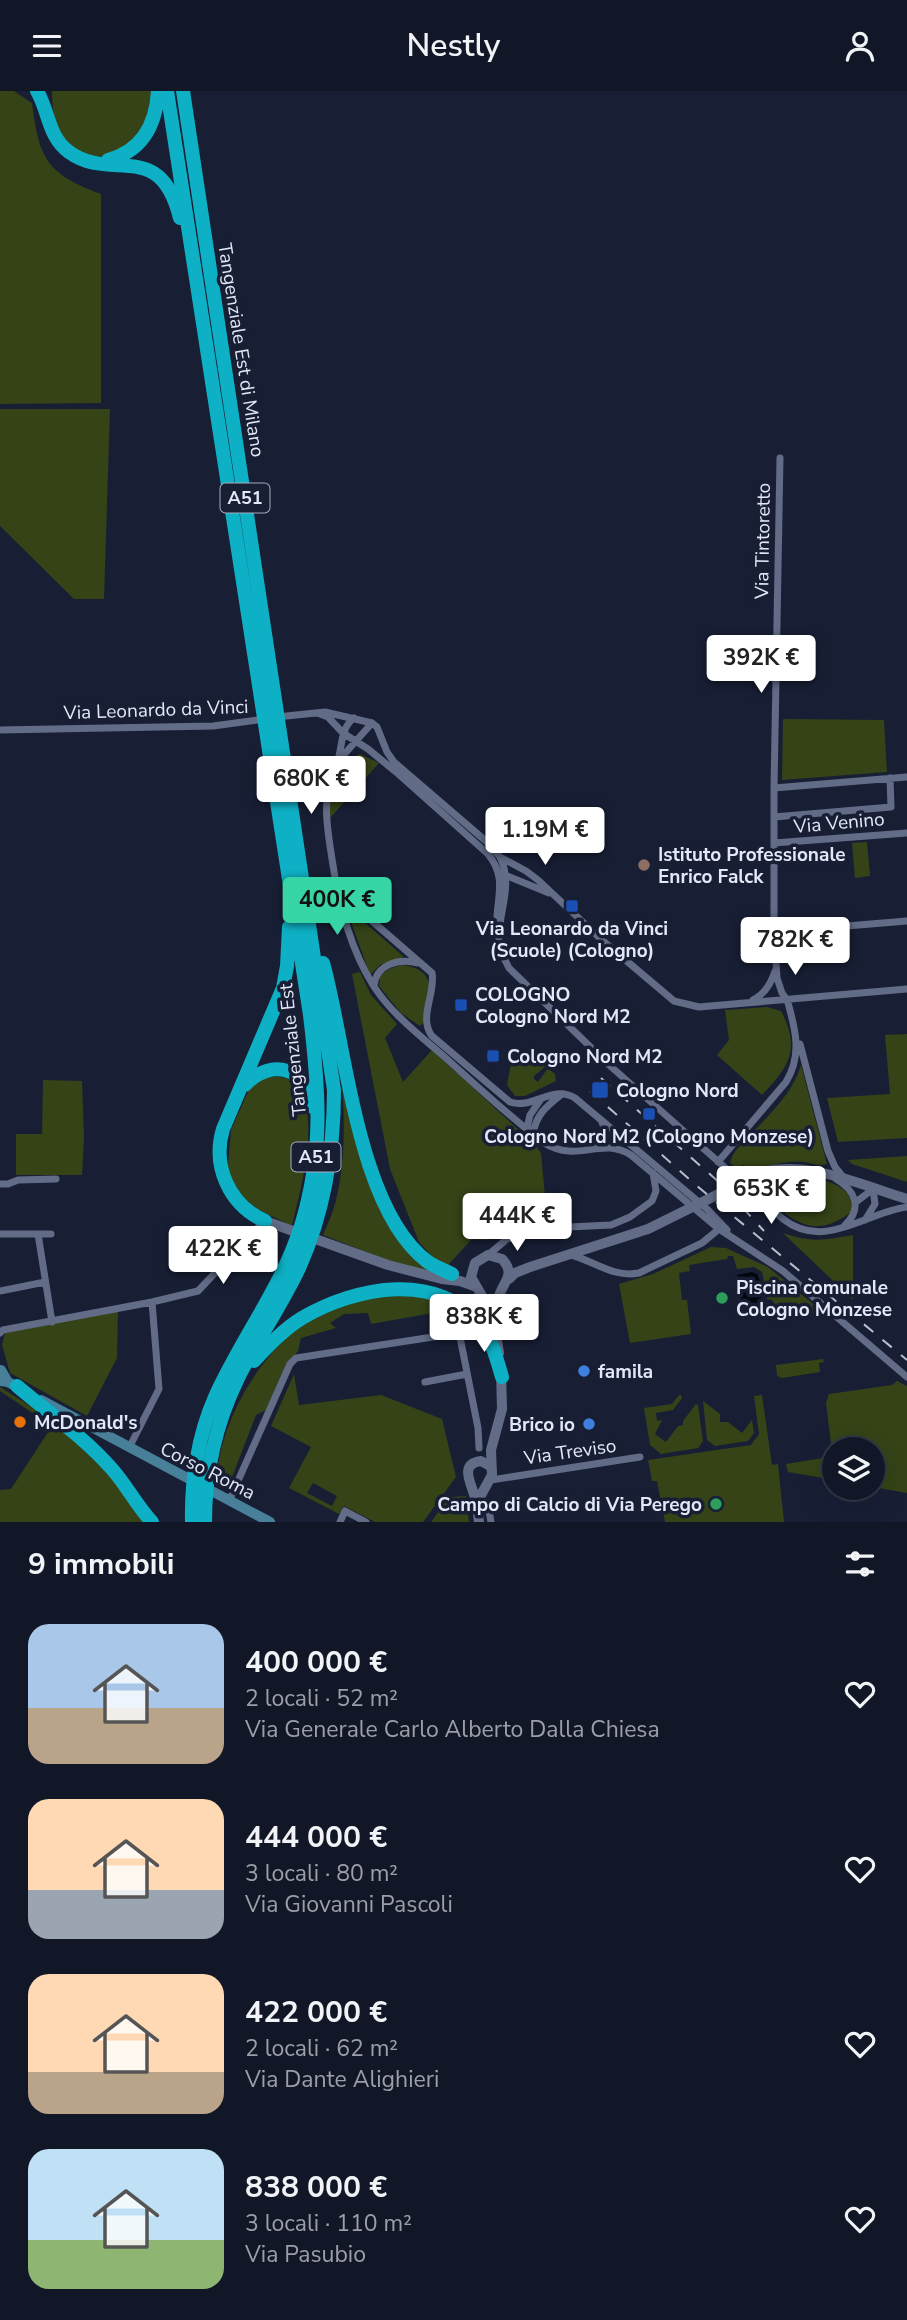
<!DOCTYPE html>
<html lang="it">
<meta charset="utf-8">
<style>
body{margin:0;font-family:"Nunito Sans",sans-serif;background:#1b2030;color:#f1f3f6;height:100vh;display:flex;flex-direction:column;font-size:26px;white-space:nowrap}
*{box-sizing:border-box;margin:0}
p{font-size:23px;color:#9c9fa8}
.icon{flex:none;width:38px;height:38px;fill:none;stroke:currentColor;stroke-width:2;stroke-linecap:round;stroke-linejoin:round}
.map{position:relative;height:1431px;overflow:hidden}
.details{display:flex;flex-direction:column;background:#121728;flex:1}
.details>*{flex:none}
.controls{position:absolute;left:822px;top:1346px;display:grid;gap:14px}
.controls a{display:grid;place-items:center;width:63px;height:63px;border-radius:50%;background:#121728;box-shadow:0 7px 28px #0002,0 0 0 2px #313645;font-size:35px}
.price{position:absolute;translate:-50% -60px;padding:0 16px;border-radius:7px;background:#fff;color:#222;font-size:23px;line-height:46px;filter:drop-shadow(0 2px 4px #0008)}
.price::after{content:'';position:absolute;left:50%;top:42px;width:21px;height:16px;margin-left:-10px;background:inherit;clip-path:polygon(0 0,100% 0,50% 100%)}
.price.current{background:#37d4a6;color:#111}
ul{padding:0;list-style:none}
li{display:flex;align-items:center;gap:21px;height:175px;padding:0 28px}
li span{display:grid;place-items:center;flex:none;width:196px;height:140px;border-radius:21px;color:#555}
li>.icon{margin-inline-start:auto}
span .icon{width:84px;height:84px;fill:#fffc;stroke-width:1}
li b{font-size:30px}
h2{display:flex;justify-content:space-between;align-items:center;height:84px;padding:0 28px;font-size:30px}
header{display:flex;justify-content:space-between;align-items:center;height:91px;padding:0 28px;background:#121728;font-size:32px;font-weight:600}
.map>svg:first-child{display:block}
</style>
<header><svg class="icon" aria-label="menu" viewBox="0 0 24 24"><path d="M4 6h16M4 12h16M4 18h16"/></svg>Nestly<svg class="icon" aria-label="person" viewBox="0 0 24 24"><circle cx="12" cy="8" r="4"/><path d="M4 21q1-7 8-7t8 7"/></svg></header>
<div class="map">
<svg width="907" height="1431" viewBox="0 0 907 1431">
<rect width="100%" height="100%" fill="#181f35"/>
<path fill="#354317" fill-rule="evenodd" d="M0 0H14L32 12C39 68 47 83 101 103V312L0 313Z
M52 0H153C149 18 144 41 130 55 115 71 81 67 66 51 54 37 52 18 52 0Z
M0 318H110L104 508H74L0 435Z
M783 628 884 629 887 681 782 689Z
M360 663 379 672 330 727C326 702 335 673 360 663Z
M867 751 870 785 855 787 852 752Z
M345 814 404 866 380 874 370 884Z
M403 874C440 880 429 903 424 931L420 935 401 922 379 895 380 885C387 878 393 876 403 874Z
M360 881 371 904 397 933 385 947 403 991 432 959 536 1055 541 1062 548 1137C524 1142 496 1151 472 1148L447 1175 434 1168 419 1151 390 1078 352 883Z
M767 916 781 920C801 958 789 976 762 1004L717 964 729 949 725 919Z
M907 943V1047L838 1051 827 1007 890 1003 885 944Z
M511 972 546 975 534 985V988L538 991 548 977 555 983 556 990 525 1005H515L507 994Z
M801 974 827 1073C818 1076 812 1072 803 1071 786 1070 772 1073 757 1080L743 1074 737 1078 730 1072C733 1059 744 1051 753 1041 771 1022 794 1000 801 974Z
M341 981 365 1082 431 1181 400 1174 323 1144C327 1134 332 1124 335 1113 346 1072 345 1023 341 981Z
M265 986C274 986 284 984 291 990 325 1015 300 1100 292 1135L259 1119 242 1106 231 1088 228 1075 231 1039 251 994Z
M43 989 82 990 84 1048 82 1084H16V1043H42Z
M907 1065V1091L852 1073 848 1069Z
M789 1084C812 1087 857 1089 851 1121 809 1154 785 1122 754 1095L770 1086Z
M783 1142C811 1152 826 1149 853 1144V1209Z
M711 1156 726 1157 768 1176 823 1221 769 1227V1221L773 1220 776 1215 772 1209 767 1208 765 1199 769 1198V1195H765L762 1181 754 1176 737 1178 733 1165H728L727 1168 689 1174 690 1180 679 1182 682 1209H687L691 1243 630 1252 619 1193 653 1183Z
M420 1203 450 1219 371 1233 368 1222 344 1223 330 1232 336 1237 301 1247 298 1260 286 1274 266 1319 256 1324 229 1394H220L217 1391C217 1330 269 1245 325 1220 355 1206 388 1205 420 1203Z
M118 1220 117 1267 87 1325 10 1282 2 1254 5 1242Z
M823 1268 824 1271 819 1272 820 1281 782 1287 777 1285 776 1274Z
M294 1283 299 1314 381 1304 442 1328 456 1386 423 1431H375L344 1415 339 1423 289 1397 311 1356 271 1335ZM313 1392 337 1405 332 1415 307 1402Z
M897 1290 907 1295V1402L873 1396V1358H835V1389L788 1381 786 1373 823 1367 832 1361 826 1312 829 1303 892 1294Z
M0 1296 54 1330 87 1357 147 1431H0V1399L11 1398 52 1335 0 1300Z
M679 1304H681L682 1307 673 1319 656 1322 657 1330 662 1329 655 1343 666 1351 678 1335 683 1334V1330L696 1313 698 1314 703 1350 698 1357 661 1363 650 1354 644 1317 672 1313Z
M762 1304 772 1374 778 1373 784 1431H665L657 1390H652L648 1369 751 1354 759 1343 754 1305Z
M703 1310 720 1323V1331H728L742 1342 752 1329 754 1342 748 1350 715 1355 707 1349Z
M466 1405 469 1431H431L449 1406Z"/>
<path fill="#01070d" d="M752 1181 757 1183 760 1190 754 1198 760 1202 761 1208 755 1213 741 1208 737 1184Z"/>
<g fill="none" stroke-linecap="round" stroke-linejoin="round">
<path stroke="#626c87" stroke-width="7" d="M780 367 774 697V841L777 887 782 902 787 909
M320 623 328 626 343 642 368 658 396 681 488 763C505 784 499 800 497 825
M277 626 325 621 372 632 377 636 387 661 394 671 487 751 500 766 526 780 538 789 603 850 674 910 699 916 907 898
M354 627C339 638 343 659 336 675 321 706 327 735 332 768 338 810 350 857 373 894 391 923 422 946 448 969 479 997 510 1026 544 1052 579 1073 600 1045 631 1064L719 1138 783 1180 907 1286
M0 639 213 635 265 628
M340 668 372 632
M774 697 907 686
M774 726 891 716 890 687
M774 752 907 742
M500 766C514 795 498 820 499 849V857L509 877 608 973 783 1128C824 1160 864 1122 907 1116
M505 784 549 802
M338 793 349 810 432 882C436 902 418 927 432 945L510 1011C533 1019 552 993 575 1007L707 1118 727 1139
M774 841 907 830
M374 895C376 873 399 867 418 872
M753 909C765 903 771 893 775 880
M800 953 828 1060 835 1076 844 1087
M527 1037 530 1024 541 1008
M533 1043C536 1023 547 1015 562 1003
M596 1057C606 1050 607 1042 602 1031
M718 1071 786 991C803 963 795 937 787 908
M836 1088C855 1099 863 1117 845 1134
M0 1093H8L18 1089 56 1088
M856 1111 873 1098 875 1113 865 1129
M0 1143H51
M38 1143 52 1231
M488 1164 507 1148 569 1136 611 1134 630 1126 652 1110 656 1100 653 1082
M571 1164C594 1170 613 1187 639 1182L702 1152 719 1138V1135
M0 1200 45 1191
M456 1226 478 1337 479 1357
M0 1242 3 1239 152 1211 198 1200 264 1130
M425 1291 467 1283
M129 1357 159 1298 152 1211
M491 1389 640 1366
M480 1406 489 1420 491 1431
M229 1410 290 1273 296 1267 459 1242
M340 1431 345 1420 366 1431"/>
<path stroke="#626c87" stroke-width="10" d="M265 1130 388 1174 442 1188 460 1190 474 1195
M509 1188 515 1182 530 1176 648 1138 761 1082C806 1068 864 1095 907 1108
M496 1236C497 1226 496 1215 499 1205 504 1190 516 1183 502 1168L488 1164 475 1172 471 1186 493 1224 499 1262
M477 1417 481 1404 492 1384 491 1359 502 1318 501 1281
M479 1431C478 1423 477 1415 475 1407 472 1393 458 1373 481 1370L490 1375 492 1379"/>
<path stroke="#488099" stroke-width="10" d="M1 1279 8 1291
M0 1290 8 1291 21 1298
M41 1309 270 1431"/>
<path stroke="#0db0c4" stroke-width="14" d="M37 0C49 20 48 46 69 61 111 92 160 46 180 127
M167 0 310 924C319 999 324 1061 301 1135 282 1196 241 1248 215 1306 198 1344 191 1390 192 1431
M183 0 334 999C334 1060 325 1118 300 1175 282 1214 257 1249 238 1287 216 1332 205 1381 205 1431
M108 69C142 60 156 34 158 0
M323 872C346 954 357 1119 428 1171 435 1176 444 1179 452 1183
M245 994C271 966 309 977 313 1016
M265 1130C229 1114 212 1075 223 1038L283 897 287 875 289 836
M254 1270C268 1255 284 1238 302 1227 355 1196 440 1178 482 1237 493 1252 497 1269 502 1286
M17 1295C50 1323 84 1346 112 1378 127 1395 137 1415 152 1431"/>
<path stroke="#b8bece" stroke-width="2" stroke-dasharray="12 12" stroke-linecap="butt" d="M601 987 721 1093 764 1140
M590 1000 697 1095 907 1269"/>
</g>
<circle fill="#8d6e63" stroke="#181f35" stroke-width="2.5" cx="644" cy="774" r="7"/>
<g fill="#1a4fb4" stroke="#181f35" stroke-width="2.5">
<rect x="565" y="808" width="14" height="14" rx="3.5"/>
<rect x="454" y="907" width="14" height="14" rx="3.5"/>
<rect x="486" y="958" width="14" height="14" rx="3.5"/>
<rect x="591" y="990" width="18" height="18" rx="3.5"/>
<rect x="642" y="1016" width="14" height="14" rx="3.5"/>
</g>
<g fill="#2e9e5b" stroke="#181f35" stroke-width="2.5">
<circle cx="722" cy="1207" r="7"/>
<circle cx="716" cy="1413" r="7"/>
</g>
<g fill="#3f7fe0" stroke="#181f35" stroke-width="2.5">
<circle cx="584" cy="1280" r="7"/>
<circle cx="589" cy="1333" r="7"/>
</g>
<circle fill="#e8710a" stroke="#181f35" stroke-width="2.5" cx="20" cy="1331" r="7"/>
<g text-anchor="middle" stroke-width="7" stroke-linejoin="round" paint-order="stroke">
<g fill="#181f35" stroke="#a5acbd" stroke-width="2">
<rect x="220.5" y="392.5" width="49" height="29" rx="5"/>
<rect x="291.5" y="1051.5" width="49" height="29" rx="5"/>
</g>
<g font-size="18" font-weight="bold" fill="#e2e8f7">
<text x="245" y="413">A51</text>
<text x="316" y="1072">A51</text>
</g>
<g font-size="19" fill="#e2e8f7" stroke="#181f35">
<text transform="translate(242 259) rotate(81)" y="7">Tangenziale Est di Milano</text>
<text transform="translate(762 450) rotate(-89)" y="7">Via Tintoretto</text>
<text transform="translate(156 618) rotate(-2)" y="7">Via Leonardo da Vinci</text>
<text transform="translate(839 731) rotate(-5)" y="7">Via Venino</text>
<text transform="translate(292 959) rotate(-96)" y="7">Tangenziale Est</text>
<text transform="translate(570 1360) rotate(-8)" y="7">Via Treviso</text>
<text transform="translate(208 1379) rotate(27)" y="7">Corso Roma</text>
</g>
<g font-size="19" font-weight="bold" fill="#e2e8f7" stroke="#181f35" text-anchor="start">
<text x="658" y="770">Istituto Professionale<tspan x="658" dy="22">Enrico Falck</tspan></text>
<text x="572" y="844" text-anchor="middle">Via Leonardo da Vinci<tspan x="572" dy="22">(Scuole) (Cologno)</tspan></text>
<text x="475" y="910">COLOGNO<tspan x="475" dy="22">Cologno Nord M2</tspan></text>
<text x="507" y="972">Cologno Nord M2</text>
<text x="616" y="1006">Cologno Nord</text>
<text x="649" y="1052" text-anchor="middle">Cologno Nord M2 (Cologno Monzese)</text>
<text x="736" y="1203">Piscina comunale<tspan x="736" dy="22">Cologno Monzese</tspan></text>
<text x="598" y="1287">famila</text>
<text x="34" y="1338">McDonald's</text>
<text x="575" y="1340" text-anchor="end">Brico io</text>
<text x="702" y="1420" text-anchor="end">Campo di Calcio di Via Perego</text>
</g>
</g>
</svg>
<div class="controls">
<a><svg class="icon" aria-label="layers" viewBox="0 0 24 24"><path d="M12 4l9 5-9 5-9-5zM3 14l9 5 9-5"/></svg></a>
</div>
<b class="price" style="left:761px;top:604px">392K €</b>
<b class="price" style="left:311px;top:725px">680K €</b>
<b class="price" style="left:545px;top:776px">1.19M €</b>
<b class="price current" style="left:337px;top:846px">400K €</b>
<b class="price" style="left:795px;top:886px">782K €</b>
<b class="price" style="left:771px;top:1135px">653K €</b>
<b class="price" style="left:517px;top:1162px">444K €</b>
<b class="price" style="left:223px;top:1195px">422K €</b>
<b class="price" style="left:484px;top:1263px">838K €</b>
</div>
<section class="details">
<h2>9 immobili<svg class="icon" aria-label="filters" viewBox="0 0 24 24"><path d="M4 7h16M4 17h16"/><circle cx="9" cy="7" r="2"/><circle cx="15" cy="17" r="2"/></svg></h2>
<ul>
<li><span style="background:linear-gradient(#a9c7e8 60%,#b9a48a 0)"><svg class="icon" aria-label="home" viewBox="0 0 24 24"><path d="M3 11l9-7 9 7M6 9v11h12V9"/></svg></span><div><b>400 000 €</b><p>2 locali · 52 m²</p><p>Via Generale Carlo Alberto Dalla Chiesa</p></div><svg class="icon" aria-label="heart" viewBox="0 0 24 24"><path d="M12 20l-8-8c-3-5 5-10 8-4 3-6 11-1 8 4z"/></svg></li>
<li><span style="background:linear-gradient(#ffd9b3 65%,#9aa5b1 0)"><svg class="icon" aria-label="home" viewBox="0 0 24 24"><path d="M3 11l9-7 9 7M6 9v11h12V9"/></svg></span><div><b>444 000 €</b><p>3 locali · 80 m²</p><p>Via Giovanni Pascoli</p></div><svg class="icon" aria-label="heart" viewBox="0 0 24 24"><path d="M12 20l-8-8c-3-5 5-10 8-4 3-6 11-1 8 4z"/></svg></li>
<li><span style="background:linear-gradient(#ffd9b3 70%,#b9a48a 0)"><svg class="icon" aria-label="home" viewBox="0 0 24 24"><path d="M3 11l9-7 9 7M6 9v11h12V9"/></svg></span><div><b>422 000 €</b><p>2 locali · 62 m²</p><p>Via Dante Alighieri</p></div><svg class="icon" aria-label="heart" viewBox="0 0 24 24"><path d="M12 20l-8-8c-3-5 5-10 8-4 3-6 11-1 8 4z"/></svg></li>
<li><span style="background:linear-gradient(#bfe0f5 65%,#8fb573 0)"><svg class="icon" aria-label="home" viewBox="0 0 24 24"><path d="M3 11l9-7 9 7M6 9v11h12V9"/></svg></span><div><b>838 000 €</b><p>3 locali · 110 m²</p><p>Via Pasubio</p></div><svg class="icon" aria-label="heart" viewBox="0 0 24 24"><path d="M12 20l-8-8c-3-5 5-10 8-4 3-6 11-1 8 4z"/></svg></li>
</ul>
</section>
